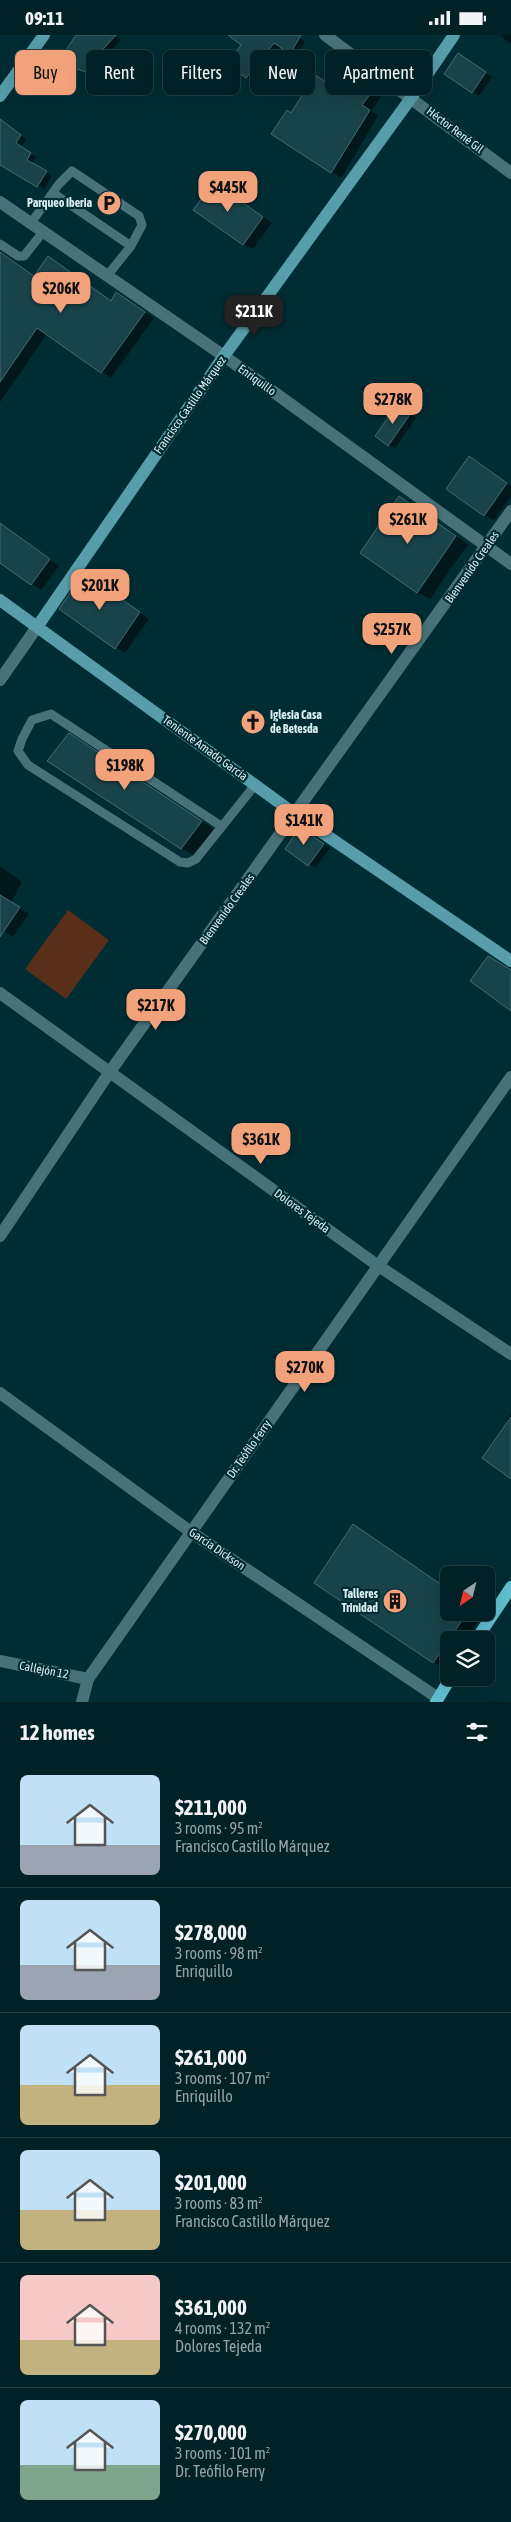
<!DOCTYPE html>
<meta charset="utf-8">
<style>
body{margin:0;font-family:"Asap Condensed",sans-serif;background:#0e2e32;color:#f1f3f6;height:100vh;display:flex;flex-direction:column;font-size:19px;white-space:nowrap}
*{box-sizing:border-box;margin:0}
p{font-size:16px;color:#95a3a7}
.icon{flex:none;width:28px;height:28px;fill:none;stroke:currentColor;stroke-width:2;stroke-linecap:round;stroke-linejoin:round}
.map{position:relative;height:1667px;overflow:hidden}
.panel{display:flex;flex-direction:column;background:#002126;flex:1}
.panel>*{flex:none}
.hud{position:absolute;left:15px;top:15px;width:481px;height:45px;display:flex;gap:10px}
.needle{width:32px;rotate:215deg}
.controls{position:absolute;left:440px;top:1531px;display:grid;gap:10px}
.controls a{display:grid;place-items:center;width:55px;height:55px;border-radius:8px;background:#002126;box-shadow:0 5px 20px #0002,0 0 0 1px #223e43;font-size:25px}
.price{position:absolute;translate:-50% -42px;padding:0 11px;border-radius:10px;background:#f1a27b;color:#111;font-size:16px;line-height:32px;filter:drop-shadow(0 1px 2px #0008)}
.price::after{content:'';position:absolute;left:50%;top:30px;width:15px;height:11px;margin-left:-8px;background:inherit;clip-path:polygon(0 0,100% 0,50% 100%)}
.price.active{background:#222;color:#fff}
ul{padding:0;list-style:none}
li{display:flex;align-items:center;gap:15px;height:125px;padding:0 20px}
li+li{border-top:1px solid #223e43}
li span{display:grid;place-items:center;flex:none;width:140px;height:100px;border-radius:8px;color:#555}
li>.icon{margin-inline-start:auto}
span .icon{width:60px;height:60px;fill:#fffc;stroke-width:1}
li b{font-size:21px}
h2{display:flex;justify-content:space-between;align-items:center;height:60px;padding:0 20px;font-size:21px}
.chip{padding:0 18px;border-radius:8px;background:#002126;box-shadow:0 5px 20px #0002,0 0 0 1px #223e43;font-size:18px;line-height:45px}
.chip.active{background:#f1a27b;color:#111}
.status{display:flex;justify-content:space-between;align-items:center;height:35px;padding:0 25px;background:#002126;direction:ltr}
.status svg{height:14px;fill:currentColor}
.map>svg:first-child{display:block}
</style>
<div class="status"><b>09:11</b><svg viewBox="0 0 49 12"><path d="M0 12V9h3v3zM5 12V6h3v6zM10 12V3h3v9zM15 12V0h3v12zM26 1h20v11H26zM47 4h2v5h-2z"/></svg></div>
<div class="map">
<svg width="511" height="1667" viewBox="0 0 511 1667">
<rect width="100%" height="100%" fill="#002c33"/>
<path fill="#5a2f19" d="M68 875 109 905 66 964 25 934Z"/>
<path fill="#0007" d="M77 0H112L121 5 100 28 105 31 98 42 60 26Z
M232 0H296L305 7 296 21 281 11 253 46 228 29 242 10Z
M499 0H511V8H510Z
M465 23 492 42 479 61 446 39Z
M348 28 385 56 371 76 378 81 341 143 273 98 331 52Z
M0 85 26 104 21 112 36 122 32 129 52 141 44 154 0 126Z
M224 154 272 188 253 214 243 209Z
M0 216 35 241 49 223 112 267 117 258 154 283 111 343 47 299 0 367Z
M404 374 416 383 395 413 389 410Z
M479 428 511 451V461L494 485 484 480Z
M400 463 468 509 430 564 417 557Z
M0 488 59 531 41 555 0 527Z
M85 539 149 584 125 618 115 612Z
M81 707 214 794 194 820 181 813Z
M307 798 330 813 315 833 286 813Z
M0 831 22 847 11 868 29 879 13 902 0 894Z
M511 1379V1442L508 1388 506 1387Z
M366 1498 449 1555V1578H484L466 1605H449V1630L446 1634 433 1627Z"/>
<path fill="#19434a" stroke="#436c74" d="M76 0H116L95 23 99 26 91 39 58 27Z
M228 0H301L290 19 274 8 246 43 227 29 241 10Z
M458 18 486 37 472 58 444 39Z
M348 27 377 50 362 70 370 75 331 138 271 99 287 75 291 78 315 40 331 50Z
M0 84 21 100 16 108 31 118 27 125 47 136 37 152 0 130Z
M214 147 263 182 243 210 193 175Z
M0 217 34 241 48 221 111 266 116 257 145 277 101 338 37 293 0 347Z
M398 369 411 378 388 411 375 401Z
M469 421 507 448 484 481 446 454Z
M399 461 456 501 417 558 360 518Z
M0 488 50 524 31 550 0 528Z
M84 538 140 577 115 614 59 574Z
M69 698 202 786 181 814 47 726Z
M300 792 324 809 308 831 285 814Z
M0 860 20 872 0 902Z
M488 921 511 935V976L470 946Z
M511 1382V1444L482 1423Z
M353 1489 449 1555V1578H467L433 1628 314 1548Z"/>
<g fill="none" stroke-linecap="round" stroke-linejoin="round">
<path stroke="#48727a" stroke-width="9" d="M31 188 59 149 72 136 139 181 142 190 131 211 53 158
M0 209 18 221H24L43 197
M107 241 131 211
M221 791 51 679 32 685 22 704 18 716 28 730 180 827 188 828 196 824 255 750"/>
<path stroke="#48727a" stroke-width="12" d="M0 167 224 321 511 529
M0 645 37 592
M0 958 377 1230 511 1319
M0 1358 191 1497 438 1663
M0 1626 88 1644
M82 1667 88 1644 511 1042"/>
<path stroke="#48727a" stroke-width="12" d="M325 0 511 138
M0 1201 109 1038 511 476"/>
<path stroke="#589daa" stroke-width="12" d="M0 61 44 0
M0 565 295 779 511 926
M37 592 224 321 411 63 454 0"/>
<path stroke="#62bfd0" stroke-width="12" d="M476 1605 511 1552
M436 1667 451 1642"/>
</g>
<defs>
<symbol id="parking-disc" viewBox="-11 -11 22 22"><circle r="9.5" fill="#f1a27b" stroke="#002c33"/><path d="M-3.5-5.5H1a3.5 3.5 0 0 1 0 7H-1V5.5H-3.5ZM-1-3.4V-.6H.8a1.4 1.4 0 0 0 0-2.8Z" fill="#111"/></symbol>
<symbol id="church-disc" viewBox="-11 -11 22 22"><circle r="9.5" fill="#f1a27b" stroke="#002c33"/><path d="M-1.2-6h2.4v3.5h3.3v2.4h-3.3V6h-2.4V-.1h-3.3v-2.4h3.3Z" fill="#111"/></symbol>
<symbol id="building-disc" viewBox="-11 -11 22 22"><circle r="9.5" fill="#f1a27b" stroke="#002c33"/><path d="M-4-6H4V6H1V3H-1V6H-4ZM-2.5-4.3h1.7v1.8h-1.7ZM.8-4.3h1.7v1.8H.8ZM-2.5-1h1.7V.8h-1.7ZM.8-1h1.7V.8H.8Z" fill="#111"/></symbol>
</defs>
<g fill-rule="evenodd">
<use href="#parking-disc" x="95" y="154" width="28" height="28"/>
<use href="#church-disc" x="239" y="673" width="28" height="28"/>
<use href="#building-disc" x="381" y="1552" width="28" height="28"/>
</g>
<g text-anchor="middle" stroke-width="4.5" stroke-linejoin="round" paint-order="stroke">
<g font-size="12" fill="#d8eef2" stroke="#002c33">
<text transform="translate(455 95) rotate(37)" y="4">Héctor René Gil</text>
<text transform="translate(257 345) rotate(36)" y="4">Enriquillo</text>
<text transform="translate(190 370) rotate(-55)" y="4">Francisco Castillo Márquez</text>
<text transform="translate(472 532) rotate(-55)" y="4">Bienvenido Creales</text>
<text transform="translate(205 713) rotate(36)" y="4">Teniente Amado García</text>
<text transform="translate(227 874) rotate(-54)" y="4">Bienvenido Creales</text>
<text transform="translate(302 1176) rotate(36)" y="4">Dolores Tejeda</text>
<text transform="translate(249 1414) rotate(-55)" y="4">Dr. Teófilo Ferry</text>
<text transform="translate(217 1514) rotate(34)" y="4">García Dickson</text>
<text transform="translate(44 1635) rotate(11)" y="4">Callejón 12</text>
</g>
<g font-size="12" font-weight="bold" fill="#d8eef2" stroke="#002c33" text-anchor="end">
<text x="92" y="172">Parqueo Iberia</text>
<text x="270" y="684" text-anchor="start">Iglesia Casa<tspan x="270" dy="14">de Betesda</tspan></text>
<text x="378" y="1563">Talleres<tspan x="378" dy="14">Trinidad</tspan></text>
</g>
</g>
</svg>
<div class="controls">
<a><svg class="needle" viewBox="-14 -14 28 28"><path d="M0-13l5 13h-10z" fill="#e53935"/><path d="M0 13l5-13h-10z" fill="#95a3a7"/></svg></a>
<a><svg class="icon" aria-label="layers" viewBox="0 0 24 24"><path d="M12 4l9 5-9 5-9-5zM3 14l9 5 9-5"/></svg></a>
</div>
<b class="price" style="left:228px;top:178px">$445K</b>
<b class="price" style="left:61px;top:279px">$206K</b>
<b class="price active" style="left:254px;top:302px">$211K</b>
<b class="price" style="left:393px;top:390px">$278K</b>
<b class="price" style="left:408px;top:510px">$261K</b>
<b class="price" style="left:100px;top:576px">$201K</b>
<b class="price" style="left:392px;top:620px">$257K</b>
<b class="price" style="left:125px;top:756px">$198K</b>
<b class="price" style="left:304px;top:811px">$141K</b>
<b class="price" style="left:156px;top:996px">$217K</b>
<b class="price" style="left:261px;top:1130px">$361K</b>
<b class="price" style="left:305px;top:1358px">$270K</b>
<div class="hud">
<a class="chip active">Buy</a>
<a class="chip">Rent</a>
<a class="chip">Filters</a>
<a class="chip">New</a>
<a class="chip">Apartment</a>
</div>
</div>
<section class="panel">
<h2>12 homes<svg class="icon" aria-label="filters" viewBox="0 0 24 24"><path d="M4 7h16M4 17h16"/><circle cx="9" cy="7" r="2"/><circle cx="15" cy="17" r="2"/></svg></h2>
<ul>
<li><span style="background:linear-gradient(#bfe0f5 70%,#9aa5b1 0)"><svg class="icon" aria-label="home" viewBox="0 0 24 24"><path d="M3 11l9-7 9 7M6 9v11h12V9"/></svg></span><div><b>$211,000</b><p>3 rooms · 95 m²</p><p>Francisco Castillo Márquez</p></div></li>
<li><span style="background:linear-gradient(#bfe0f5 65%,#9aa5b1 0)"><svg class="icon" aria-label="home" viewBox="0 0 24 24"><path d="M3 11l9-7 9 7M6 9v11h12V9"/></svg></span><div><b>$278,000</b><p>3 rooms · 98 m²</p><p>Enriquillo</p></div></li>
<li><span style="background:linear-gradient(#bfe0f5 60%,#c2b280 0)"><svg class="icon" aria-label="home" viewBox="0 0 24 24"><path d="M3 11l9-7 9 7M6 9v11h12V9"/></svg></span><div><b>$261,000</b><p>3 rooms · 107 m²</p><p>Enriquillo</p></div></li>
<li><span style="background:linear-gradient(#bfe0f5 60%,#c2b280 0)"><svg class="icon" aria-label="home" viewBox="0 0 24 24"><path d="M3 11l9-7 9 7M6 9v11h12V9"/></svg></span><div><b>$201,000</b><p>3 rooms · 83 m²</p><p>Francisco Castillo Márquez</p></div></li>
<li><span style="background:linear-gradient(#f6c9c9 65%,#c2b280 0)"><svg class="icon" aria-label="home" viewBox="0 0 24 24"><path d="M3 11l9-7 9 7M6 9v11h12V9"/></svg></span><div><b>$361,000</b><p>4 rooms · 132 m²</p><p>Dolores Tejeda</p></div></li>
<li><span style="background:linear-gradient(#bfe0f5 65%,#7fa58c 0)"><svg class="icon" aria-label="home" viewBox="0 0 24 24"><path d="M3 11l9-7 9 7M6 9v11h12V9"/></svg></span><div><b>$270,000</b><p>3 rooms · 101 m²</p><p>Dr. Teófilo Ferry</p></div></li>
</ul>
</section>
